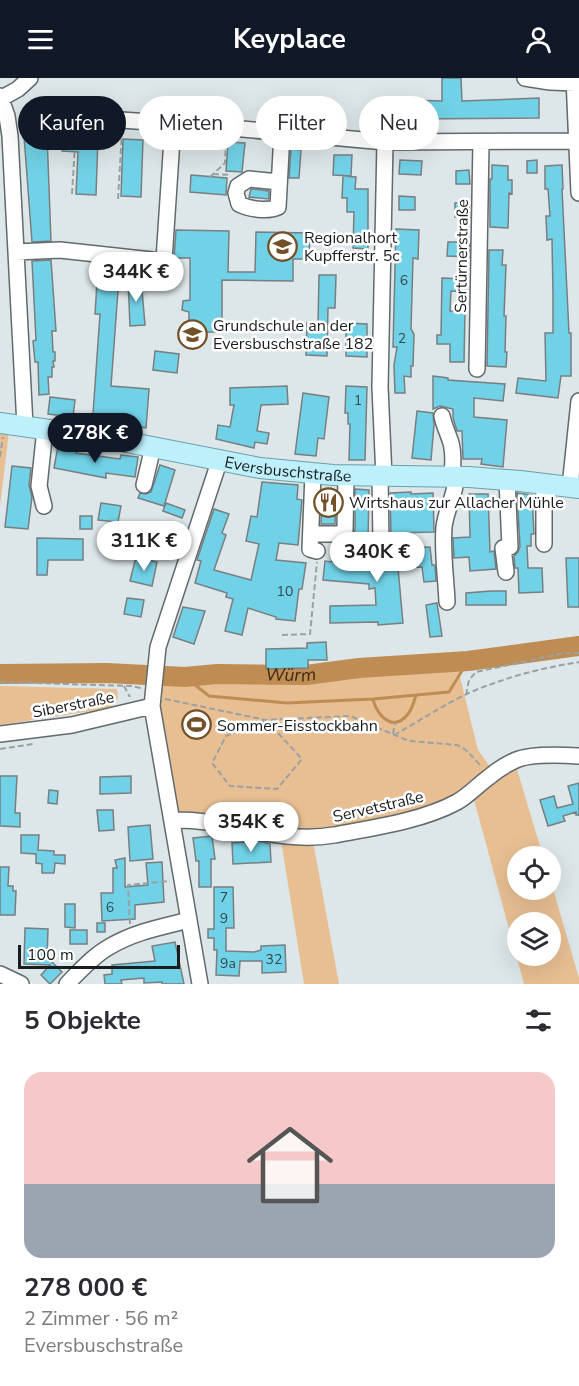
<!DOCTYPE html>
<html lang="de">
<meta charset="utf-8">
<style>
body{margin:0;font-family:"Nunito Sans",sans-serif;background:#f7f7f7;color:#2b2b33;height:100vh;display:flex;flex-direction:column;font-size:22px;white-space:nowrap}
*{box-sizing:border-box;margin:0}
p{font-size:20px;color:#7c7c81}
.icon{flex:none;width:33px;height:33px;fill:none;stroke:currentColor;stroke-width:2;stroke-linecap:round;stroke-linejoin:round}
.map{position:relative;height:906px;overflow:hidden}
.sheet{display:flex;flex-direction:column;background:#fff;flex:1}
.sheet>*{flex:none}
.hud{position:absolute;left:18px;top:18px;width:543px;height:54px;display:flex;gap:12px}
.tools{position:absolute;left:507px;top:768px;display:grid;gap:12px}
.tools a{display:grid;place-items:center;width:54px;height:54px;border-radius:50%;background:#fff;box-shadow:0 6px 24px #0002;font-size:30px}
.scale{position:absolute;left:18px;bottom:15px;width:162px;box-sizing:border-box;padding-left:6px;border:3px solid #1a1d1e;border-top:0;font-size:16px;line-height:21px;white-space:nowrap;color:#1a1d1e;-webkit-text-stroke:4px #fff;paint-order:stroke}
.price{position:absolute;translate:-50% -51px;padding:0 14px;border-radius:21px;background:#fff;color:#222;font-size:20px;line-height:39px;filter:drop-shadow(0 2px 3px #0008)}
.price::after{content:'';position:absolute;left:50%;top:36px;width:18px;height:14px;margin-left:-9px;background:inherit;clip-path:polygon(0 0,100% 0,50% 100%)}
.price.active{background:#111827;color:#fff}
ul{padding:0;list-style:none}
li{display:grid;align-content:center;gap:12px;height:318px;padding:0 24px}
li+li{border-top:2px solid #e1e1e2}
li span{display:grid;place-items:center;height:186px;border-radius:18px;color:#555}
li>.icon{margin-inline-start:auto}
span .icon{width:108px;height:108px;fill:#fffc;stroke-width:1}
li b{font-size:26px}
h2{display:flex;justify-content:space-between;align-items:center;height:72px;padding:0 24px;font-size:26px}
.pill{padding:0 21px;border-radius:27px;background:#fff;box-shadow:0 6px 24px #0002;font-size:21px;line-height:54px}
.pill.active{background:#111827;color:#fff}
header{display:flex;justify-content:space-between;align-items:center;height:78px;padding:0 24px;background:#111827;color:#fff;font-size:27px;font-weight:700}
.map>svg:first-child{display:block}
</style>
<header><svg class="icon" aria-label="menu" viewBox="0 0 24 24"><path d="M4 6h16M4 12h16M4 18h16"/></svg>Keyplace<svg class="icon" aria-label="person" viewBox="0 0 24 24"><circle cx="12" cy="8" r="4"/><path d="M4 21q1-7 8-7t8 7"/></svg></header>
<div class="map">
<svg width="579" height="906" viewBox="0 0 579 906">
<rect width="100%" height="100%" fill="#dde6e8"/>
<path fill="#e8bf93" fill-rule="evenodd" d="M0 353 9 354 0 428Z
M457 587 478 672 493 693 451 721 421 733 325 755 282 756 173 736 156 620 161 598 278 601Z
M0 608 117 611 118 620 111 630 0 647Z
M516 688 543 778H518V812H550L551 804 579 900V906H524L473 718ZM518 844H550V878H518Z
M281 762 313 763 339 906H304Z"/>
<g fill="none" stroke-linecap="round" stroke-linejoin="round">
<path stroke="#bf8d54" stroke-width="3" d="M185 599 209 618 287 625 373 621 449 614 468 583
M373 622C378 638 393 655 408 636 412 631 414 624 416 617"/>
<path stroke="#bf8d54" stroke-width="20" id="s1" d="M0 596 107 595 185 599 217 596 306 597 359 590 468 583 579 568"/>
</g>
<path fill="#71d1e6" stroke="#777f81" stroke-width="1.5" d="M442 0H461L462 23 539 20V40L409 41V22L442 23Z
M47 56 51 163 32 164 24 58Z
M63 59 98 60 96 117 76 116 78 74 62 73Z
M123 61 143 62 141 119 121 118Z
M228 64 245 65 242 94 226 93Z
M291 71 301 72 299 100H289Z
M334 77H352L351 98 333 97Z
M400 82 422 83 421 97 399 96Z
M537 82V95H527V83Z
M492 87 508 88V102H512V116L509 115 508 150 490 149V101H492Z
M562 87 563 111H562L569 255H571V298H561L558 320 516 315 518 300 546 303 545 255H553V217L552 161 547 162 546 138H550L548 111H545V88Z
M469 92 470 106H456V93Z
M191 97 227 100 226 117 190 114Z
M343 98 356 99 355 111H368V171L353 170 354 134H347V120H342Z
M251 111 269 113V121L249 119Z
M399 118 415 119V132H399Z
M455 125H469L470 139H455Z
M396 151 419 152 418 181 413 180 411 251 414 256 413 288H411V299L404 298 405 315H395L394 287 397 269H393Z
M176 152 229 153 228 194H255L256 154 310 155 309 181H293V203L222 202V254H189V234L182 232 183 223 190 222V180H174Z
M448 164H470L469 179 447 178Z
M489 172H503L502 187H506L504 238H506L505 274H507L506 289 487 288Z
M51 182 56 253H52L53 274H55V283H53L54 289H52V299H48L49 316 39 317 38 284H35L33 263 36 262 32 183Z
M98 189 125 191 124 199H119L111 308 149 311 146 350 123 347 124 339 93 336 100 236H95Z
M319 197H336L335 230H328L327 278 306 277 307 245H318Z
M141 200 145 247 130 248 128 201Z
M442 200 465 201V214L451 213 450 233H465L464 284H450V266H437V257H441Z
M346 245 367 246V279L346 278Z
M155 273 179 276 177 295 153 292Z
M433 298 448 300V302L505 306 503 323 474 320V339L507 342 503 389 481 386 482 381H463L462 353H457L453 340V331L440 328 433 331Z
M287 308 288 326 261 327 257 353 269 355 267 366 255 364 254 370 216 361 218 347 230 349 234 327H230V310Z
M346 308 367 309 365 382H349L350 346H348V335H345Z
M303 315 329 319 324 361 318 360 316 378 295 376Z
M50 319 75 322 73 339 48 336Z
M417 333 433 335 434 347 431 382 412 380Z
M58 368 77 371 76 375 120 381 121 377 138 379 135 399 106 395V400L54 390Z
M160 387 175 392 164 428 138 420 140 415 146 416 151 414Z
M12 388 31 390 29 407 32 419 28 451 5 449Z
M262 404 298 407 297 421 302 422 298 467 279 465 276 482 306 485 302 511H299L295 543 276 541V539L248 530 242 557 225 553 233 521 226 519 227 515 195 505 201 483 197 482 214 431 229 436 222 455 226 457 214 492 251 502 259 466 246 463 251 438 257 439Z
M355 411 369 412 368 463H349L355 452Z
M411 414V416L433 415 434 454 391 455 390 415Z
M517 415 532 417 534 456H531V468H527L528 490H542L543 514 519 515 518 490H515L514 478 518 474 520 469Z
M469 416H488L490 474 494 473 496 491 470 493 469 479 454 480 453 460 470 459Z
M322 418 336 419 335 446H321Z
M101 425 121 428 118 444 98 442Z
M166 425 185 432 182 440 163 433Z
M80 438H92V451H80Z
M37 460 83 461V482H48L47 497H37Z
M430 469 432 487H435L436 503 424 504 422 489 398 490 403 545 378 547V544L330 545V528L376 527 375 510 369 511V506L323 502 325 483 332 484 333 471 347 472 345 485 368 487 367 472 382 474 387 471Z
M136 479 157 484 152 508 130 503Z
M566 480H579V529H568Z
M491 513H506V527H466V515Z
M127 520 144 522 141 539 124 536Z
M437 525 442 558 430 559 426 527Z
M183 529 205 533 194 566 173 559Z
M326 564 327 582H308V590L266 591V571L307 570V565Z
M0 698H17L15 735H20V749L0 748Z
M131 698V715L100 716V699Z
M579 705V737H576V734L563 738 565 743 548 748 540 722 554 718 557 730 573 726 568 708Z
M49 712 58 713 57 726 48 725Z
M97 732H113L114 752 99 753Z
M150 747 153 781 130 783 128 749Z
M21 757H39L38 772 54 773V777H65V786L55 785 54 795H42V786L36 785V776L21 775Z
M212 758 215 781H211V809H199V783H196L193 760Z
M258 763 270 766 271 784 233 786 232 765Z
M125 780V809L148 807 146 785 162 784 164 824 135 827V841L102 843 101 815H113V790H117L115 782Z
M0 789H9L8 808H13V813H16L15 837H0Z
M214 809H233L234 850H226V873L254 874 261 872V868L285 867 286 894 262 895V883H240L239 898 216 897 217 872H214V860H208V851H214Z
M65 826H75V850L65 849Z
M97 845H105V854H97Z
M25 850 48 851 47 879 62 894 50 906 41 897 50 887 24 886Z
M70 852H87V866H70Z
M175 864 184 906H162V904L144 905V900L121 902 122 906H105L104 897 112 896V887L155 883 152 868Z"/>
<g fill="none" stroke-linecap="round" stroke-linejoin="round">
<defs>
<path id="minor" d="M525 0 550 4 575 5
M574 0 579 115
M0 18 7 38 10 58 25 348
M2 20 18 11 30 0
M69 33 77 39 209 48 385 64 578 63
M279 104 249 101 238 108 236 115 239 126C249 131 267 134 278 129L282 55
M16 174 60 172 152 182
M164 182 173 46
M477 291 481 65
M442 338C444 348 448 355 451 365 454 376 453 388 452 399
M313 396 310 471 317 473
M380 399 381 464
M384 399 380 309 385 64
M144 407 153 369
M570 409 579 323
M44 428 39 408 45 351
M311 456H343L345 452 346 397
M544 466V406
M506 494 503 470 510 469 507 402
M447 524C446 500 442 474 444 449 446 431 456 417 456 399
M0 656 72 647 152 628
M172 742C227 740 276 767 334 757 372 750 422 743 457 724 468 718 478 707 489 699 496 693 507 686 516 682 530 676 563 677 579 678
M0 896 21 906
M67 906C80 893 93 878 109 869 134 854 161 849 189 842
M200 906 152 628 158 569 219 384"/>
<g id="major">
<path id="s2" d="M0 345 106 360 260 390 333 397 469 399 520 403 579 410"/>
</g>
</defs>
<use href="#minor" stroke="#626a6c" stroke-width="18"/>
<use href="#major" stroke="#69a0ac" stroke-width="22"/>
<path stroke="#9aa1a3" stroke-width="2" stroke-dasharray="6 3" stroke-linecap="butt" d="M19 38 53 41 58 39
M213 96 231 97
M210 99 225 85 226 62
M72 116 76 51
M118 121 122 54
M0 379 3 359
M282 557 310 556 317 484
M0 604 131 608 141 610
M124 608 130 619
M466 617 469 602 476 594 564 575H579
M165 621 266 642 350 638 409 663 457 667 466 672 482 689
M266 642 302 681 277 711 230 708 212 685 226 658Z
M393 656 395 645
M394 657C425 640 456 618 489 607 518 596 548 589 579 584
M0 671 33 666
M130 846 128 807 170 803"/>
<use href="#minor" stroke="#fff" stroke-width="15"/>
<use href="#major" stroke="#bef0fb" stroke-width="20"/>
</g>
<defs>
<symbol id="school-ring" viewBox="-11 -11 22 22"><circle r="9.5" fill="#fff" stroke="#725028" stroke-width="1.5"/><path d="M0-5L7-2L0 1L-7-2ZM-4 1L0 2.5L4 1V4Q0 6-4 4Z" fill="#725028"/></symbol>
<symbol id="restaurant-ring" viewBox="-11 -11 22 22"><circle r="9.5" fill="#fff" stroke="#725028" stroke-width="1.5"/><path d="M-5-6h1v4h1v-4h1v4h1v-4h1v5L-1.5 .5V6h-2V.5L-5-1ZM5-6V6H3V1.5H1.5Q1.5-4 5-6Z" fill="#725028"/></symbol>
<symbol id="stadium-ring" viewBox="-11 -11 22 22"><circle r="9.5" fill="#fff" stroke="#725028" stroke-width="1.5"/><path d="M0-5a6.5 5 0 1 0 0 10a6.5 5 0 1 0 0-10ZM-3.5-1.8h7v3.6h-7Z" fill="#725028"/></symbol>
</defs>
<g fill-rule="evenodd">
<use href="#school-ring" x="266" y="152" width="33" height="33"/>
<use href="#school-ring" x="176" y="240" width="33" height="33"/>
<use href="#restaurant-ring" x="312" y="408" width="33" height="33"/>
<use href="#stadium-ring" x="180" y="630" width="33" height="33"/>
</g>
<g text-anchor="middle" stroke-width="5" stroke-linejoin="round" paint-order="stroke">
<g font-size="14" fill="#304a50">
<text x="404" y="207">6</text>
<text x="402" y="265">2</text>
<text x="358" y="327">1</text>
<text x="285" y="518">10</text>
<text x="224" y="824">7</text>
<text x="110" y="834">6</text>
<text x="224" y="845">9</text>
<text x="274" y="886">32</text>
<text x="228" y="890">9a</text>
</g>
<g font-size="16" fill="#1a1d1e" stroke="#fff" text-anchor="start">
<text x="304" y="165">Regionalhort<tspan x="304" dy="18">Kupfferstr. 5c</tspan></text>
<text x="213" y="253">Grundschule an der<tspan x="213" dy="18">Eversbuschstraße 182</tspan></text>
<text x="349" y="430">Wirtshaus zur Allacher Mühle</text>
<text x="217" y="653">Sommer-Eisstockbahn</text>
</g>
<g font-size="16" fill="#1a1d1e" stroke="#fff">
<text transform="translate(461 178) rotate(-89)" y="6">Sertürnerstraße</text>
<text dy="6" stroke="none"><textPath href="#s2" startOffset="292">Eversbuschstraße</textPath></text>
<text transform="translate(73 626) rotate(-11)" y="6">Siberstraße</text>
<text transform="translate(378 728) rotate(-13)" y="6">Servetstraße</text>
</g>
<g font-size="18" font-style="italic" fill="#3f2a10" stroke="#fff">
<text dy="6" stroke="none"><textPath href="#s1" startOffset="291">Würm</textPath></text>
</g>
</g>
</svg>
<div class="tools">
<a><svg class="icon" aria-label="locate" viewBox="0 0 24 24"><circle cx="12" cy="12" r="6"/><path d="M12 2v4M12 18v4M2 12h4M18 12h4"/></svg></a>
<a><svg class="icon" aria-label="layers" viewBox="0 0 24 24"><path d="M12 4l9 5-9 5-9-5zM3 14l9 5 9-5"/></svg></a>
</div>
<div class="scale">100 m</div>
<b class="price" style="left:136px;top:225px">344K €</b>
<b class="price active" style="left:95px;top:386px">278K €</b>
<b class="price" style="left:144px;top:494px">311K €</b>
<b class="price" style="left:377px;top:505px">340K €</b>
<b class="price" style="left:251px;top:775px">354K €</b>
<div class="hud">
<a class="pill active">Kaufen</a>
<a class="pill">Mieten</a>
<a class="pill">Filter</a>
<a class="pill">Neu</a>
</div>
</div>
<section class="sheet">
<h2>5 Objekte<svg class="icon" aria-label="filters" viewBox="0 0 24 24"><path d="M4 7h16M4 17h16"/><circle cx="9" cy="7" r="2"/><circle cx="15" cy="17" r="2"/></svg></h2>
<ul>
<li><span style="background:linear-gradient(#f6c9c9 60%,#9aa5b1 0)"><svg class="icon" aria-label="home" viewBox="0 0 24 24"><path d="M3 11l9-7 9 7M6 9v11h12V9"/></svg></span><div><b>278 000 €</b><p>2 Zimmer · 56 m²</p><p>Eversbuschstraße</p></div></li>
</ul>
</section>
